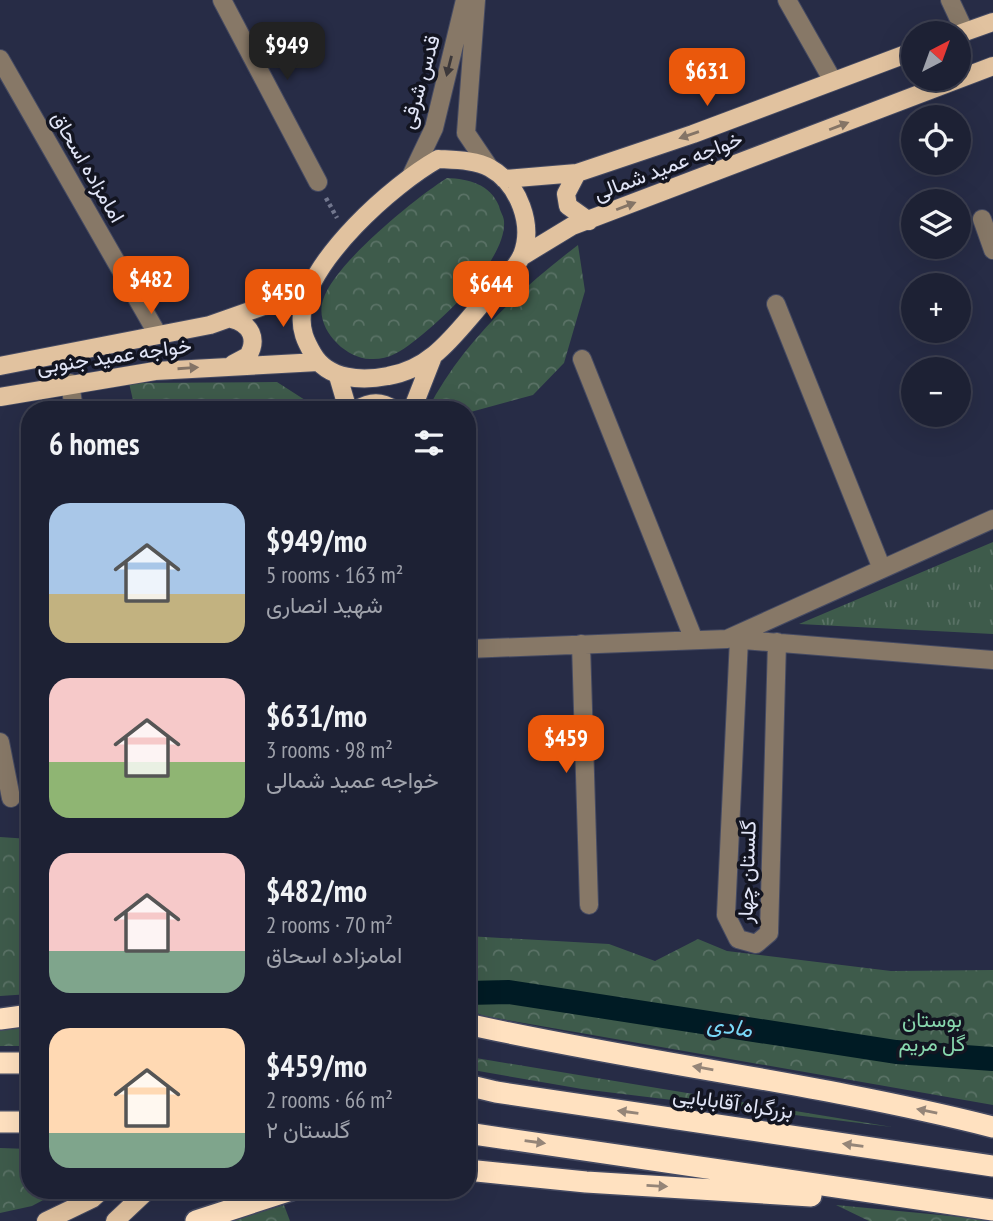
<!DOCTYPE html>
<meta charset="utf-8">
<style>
body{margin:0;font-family:"PT Sans Narrow",Vazirmatn,sans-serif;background:#25293c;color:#f1f3f6;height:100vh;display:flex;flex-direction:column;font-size:26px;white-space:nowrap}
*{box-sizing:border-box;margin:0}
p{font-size:23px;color:#a0a3ac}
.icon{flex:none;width:38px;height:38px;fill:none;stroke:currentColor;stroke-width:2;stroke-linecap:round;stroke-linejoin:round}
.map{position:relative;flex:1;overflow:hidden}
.drawer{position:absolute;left:21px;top:401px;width:455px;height:798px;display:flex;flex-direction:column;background:#1d2134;border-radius:28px;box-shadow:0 7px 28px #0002,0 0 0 2px #3b3e4f}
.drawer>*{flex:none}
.needle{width:46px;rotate:41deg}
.tools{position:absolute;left:901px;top:21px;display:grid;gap:14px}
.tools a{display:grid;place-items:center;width:70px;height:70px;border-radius:50%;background:#1d2134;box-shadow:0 7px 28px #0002,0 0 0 2px #3b3e4f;font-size:35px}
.price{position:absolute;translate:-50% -60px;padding:0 16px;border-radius:14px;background:#ea580c;color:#fff;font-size:23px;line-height:46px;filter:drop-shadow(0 2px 4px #0008)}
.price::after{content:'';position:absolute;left:50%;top:42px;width:21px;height:16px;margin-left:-10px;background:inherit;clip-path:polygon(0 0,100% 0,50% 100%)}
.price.on{background:#222;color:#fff}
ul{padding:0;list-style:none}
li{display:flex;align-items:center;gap:21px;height:175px;padding:0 28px}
li span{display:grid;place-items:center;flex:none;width:196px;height:140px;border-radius:21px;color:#555}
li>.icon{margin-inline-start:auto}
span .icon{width:84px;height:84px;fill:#fffc;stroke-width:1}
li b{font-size:30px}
h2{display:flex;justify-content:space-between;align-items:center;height:84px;padding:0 28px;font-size:30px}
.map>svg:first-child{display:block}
</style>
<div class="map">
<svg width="993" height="1221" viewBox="0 0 993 1221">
<defs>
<pattern id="grass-tufts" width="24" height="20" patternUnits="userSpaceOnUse" patternTransform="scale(1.75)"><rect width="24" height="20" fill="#3e5b4b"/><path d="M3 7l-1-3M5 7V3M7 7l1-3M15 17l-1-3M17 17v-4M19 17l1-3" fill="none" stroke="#5a7266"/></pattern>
<pattern id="forest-crowns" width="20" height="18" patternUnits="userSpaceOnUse" patternTransform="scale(1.75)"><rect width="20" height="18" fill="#3e5b4b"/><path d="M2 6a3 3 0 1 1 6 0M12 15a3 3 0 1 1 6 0" fill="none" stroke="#5a7266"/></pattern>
</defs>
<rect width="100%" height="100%" fill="#272c46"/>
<path fill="url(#grass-tufts)" d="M993 542V634L799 624Z"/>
<path fill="url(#forest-crowns)" d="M447 178C469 179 490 184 499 206 500 211 504 217 504 221 507 260 442 320 413 342 400 352 388 360 370 359 344 358 314 327 323 300 333 265 415 198 447 178Z
M578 245 585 291 564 363 533 395 467 413V410L428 409C461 344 520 289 578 245Z
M277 382 319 409H135L129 383Z
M0 837 30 839V994L0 996Z
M467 936 609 944 655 961 698 939 727 951 891 971 993 970V1105L484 1016 467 1009Z
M30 1021V1046H0V1025Z
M467 1053 476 1058 892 1127 582 1089 467 1069Z
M0 1148 30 1149V1190H62L32 1206 0 1213Z
M284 1205 290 1221H229Z
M836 1205 993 1220V1221H869Z"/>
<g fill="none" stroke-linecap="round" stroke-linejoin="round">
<path stroke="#001b24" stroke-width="24" d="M467 993 509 992 896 1052 993 1059"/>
<defs>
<path id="minor" d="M222 0 318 182
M476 0 466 133 489 167
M787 0 833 81
M950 0 965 32
M0 59 158 335
M412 174 434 128 465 0
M982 219 993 250
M776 304 882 569
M582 359 694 640
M70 383 74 410
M731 639 993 660
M739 639 726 915 738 939 756 944 769 933 777 642
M581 644 589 905
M467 649 727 639 993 519
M0 742 11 798"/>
<path id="major" d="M959 34 993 22
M438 159C455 160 476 160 490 168 519 184 534 225 522 255 514 273 491 292 478 308 452 338 430 369 388 376 362 381 328 380 313 354 306 342 300 330 302 314 309 259 392 185 438 159Z
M577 173 566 194 568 206 589 221
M504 179 577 173 693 134 914 51
M521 257 572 226 993 66
M232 319C251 324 258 339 248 356L233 364
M0 366 210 325 309 290
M338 376 348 410
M0 397 155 371 318 362
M356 410C371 401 381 401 395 410
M412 410 432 359
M46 1221 92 1199 102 1190
M115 1221 148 1190"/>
<path id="highway" d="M0 1019 30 1015
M467 1024C642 1063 820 1083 993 1127
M0 1063H30
M467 1085 496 1092 993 1166
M0 1122H30
M467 1133 993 1210
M467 1170 586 1182 811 1196
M196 1221 291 1190"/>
</defs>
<use href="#minor" stroke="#454a62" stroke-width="20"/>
<use href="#major" stroke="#454a62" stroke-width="20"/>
<use href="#highway" stroke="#454a62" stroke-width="24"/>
<path stroke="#72778e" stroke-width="4.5" stroke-dasharray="3.5 3.5" stroke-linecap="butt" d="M326 198 337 218"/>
<use href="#minor" stroke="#877867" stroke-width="18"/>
<use href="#major" stroke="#e1c29f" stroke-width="18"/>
<use href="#highway" stroke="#ffe1c0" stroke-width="21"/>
</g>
<defs><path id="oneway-solid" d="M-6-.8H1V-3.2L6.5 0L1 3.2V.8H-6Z" transform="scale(1.75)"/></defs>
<use fill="#3c383a" href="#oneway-solid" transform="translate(449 66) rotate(104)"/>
<g fill="#847466">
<use href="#oneway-solid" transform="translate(839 126) rotate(-21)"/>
<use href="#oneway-solid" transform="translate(689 135) rotate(161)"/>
<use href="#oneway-solid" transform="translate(626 206) rotate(-21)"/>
<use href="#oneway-solid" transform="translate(188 368) rotate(-4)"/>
</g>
<g fill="#958578">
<use href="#oneway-solid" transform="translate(703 1068) rotate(-170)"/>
<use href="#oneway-solid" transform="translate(927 1111) rotate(-168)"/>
<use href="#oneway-solid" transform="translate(628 1112) rotate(-172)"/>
<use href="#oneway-solid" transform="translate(535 1142) rotate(8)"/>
<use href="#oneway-solid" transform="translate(853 1145) rotate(-172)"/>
<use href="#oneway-solid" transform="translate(657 1186) rotate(3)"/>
</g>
<g text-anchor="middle" stroke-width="7" stroke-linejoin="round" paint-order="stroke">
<g font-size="21" fill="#e1e5f7" stroke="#131521">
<text transform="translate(420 82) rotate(-74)" y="7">قدس شرقی</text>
<text transform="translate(668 166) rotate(-21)" y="7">خواجه عمید شمالی</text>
<text transform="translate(88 167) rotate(60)" y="7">امامزاده اسحاق</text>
<text transform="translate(114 356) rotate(-8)" y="7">خواجه عمید جنوبی</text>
<text transform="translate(747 872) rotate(-88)" y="7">گلستان چهار</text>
<text transform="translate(733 1103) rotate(8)" y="7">بزرگراه آقابابایی</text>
</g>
<g font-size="21" fill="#88d8ae" stroke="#131521">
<text x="932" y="1027">بوستان<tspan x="932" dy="24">گل مریم</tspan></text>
</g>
<g font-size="23" font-style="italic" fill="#79d7f6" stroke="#131521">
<text transform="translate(730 1026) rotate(9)" y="8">مادی</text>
</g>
</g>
</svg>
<div class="tools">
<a><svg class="needle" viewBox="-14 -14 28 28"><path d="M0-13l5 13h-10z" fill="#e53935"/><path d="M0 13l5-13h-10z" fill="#a0a3ac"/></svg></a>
<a><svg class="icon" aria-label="locate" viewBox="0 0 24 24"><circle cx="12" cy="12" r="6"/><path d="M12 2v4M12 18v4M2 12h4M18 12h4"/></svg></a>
<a><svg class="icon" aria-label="layers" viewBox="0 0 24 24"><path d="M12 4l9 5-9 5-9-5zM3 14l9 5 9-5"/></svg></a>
<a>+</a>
<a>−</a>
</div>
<b class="price on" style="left:287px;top:82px">$949</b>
<b class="price" style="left:707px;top:108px">$631</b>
<b class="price" style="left:151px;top:316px">$482</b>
<b class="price" style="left:491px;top:321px">$644</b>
<b class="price" style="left:283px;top:329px">$450</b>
<b class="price" style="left:566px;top:775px">$459</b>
<section class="drawer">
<h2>6 homes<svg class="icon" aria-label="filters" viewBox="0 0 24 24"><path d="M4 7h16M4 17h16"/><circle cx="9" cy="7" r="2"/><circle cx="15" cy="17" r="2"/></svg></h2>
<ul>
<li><span style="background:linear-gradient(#a9c7e8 65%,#c2b280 0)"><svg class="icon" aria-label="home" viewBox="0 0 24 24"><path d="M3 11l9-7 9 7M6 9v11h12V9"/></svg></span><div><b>$949/mo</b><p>5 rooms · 163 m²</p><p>شهید انصاری</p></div></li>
<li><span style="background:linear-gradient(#f6c9c9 60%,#8fb573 0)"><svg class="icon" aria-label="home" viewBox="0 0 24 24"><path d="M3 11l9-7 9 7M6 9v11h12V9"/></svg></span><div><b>$631/mo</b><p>3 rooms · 98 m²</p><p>خواجه عمید شمالی</p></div></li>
<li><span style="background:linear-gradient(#f6c9c9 70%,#7fa58c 0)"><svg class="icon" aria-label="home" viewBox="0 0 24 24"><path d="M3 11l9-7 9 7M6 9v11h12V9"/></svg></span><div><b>$482/mo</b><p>2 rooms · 70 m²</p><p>امامزاده اسحاق</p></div></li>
<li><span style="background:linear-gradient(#ffd9b3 75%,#7fa58c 0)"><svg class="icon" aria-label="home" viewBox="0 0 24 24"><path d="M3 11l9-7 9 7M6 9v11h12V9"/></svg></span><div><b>$459/mo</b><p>2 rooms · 66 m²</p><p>گلستان ۲</p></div></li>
</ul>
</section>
</div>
